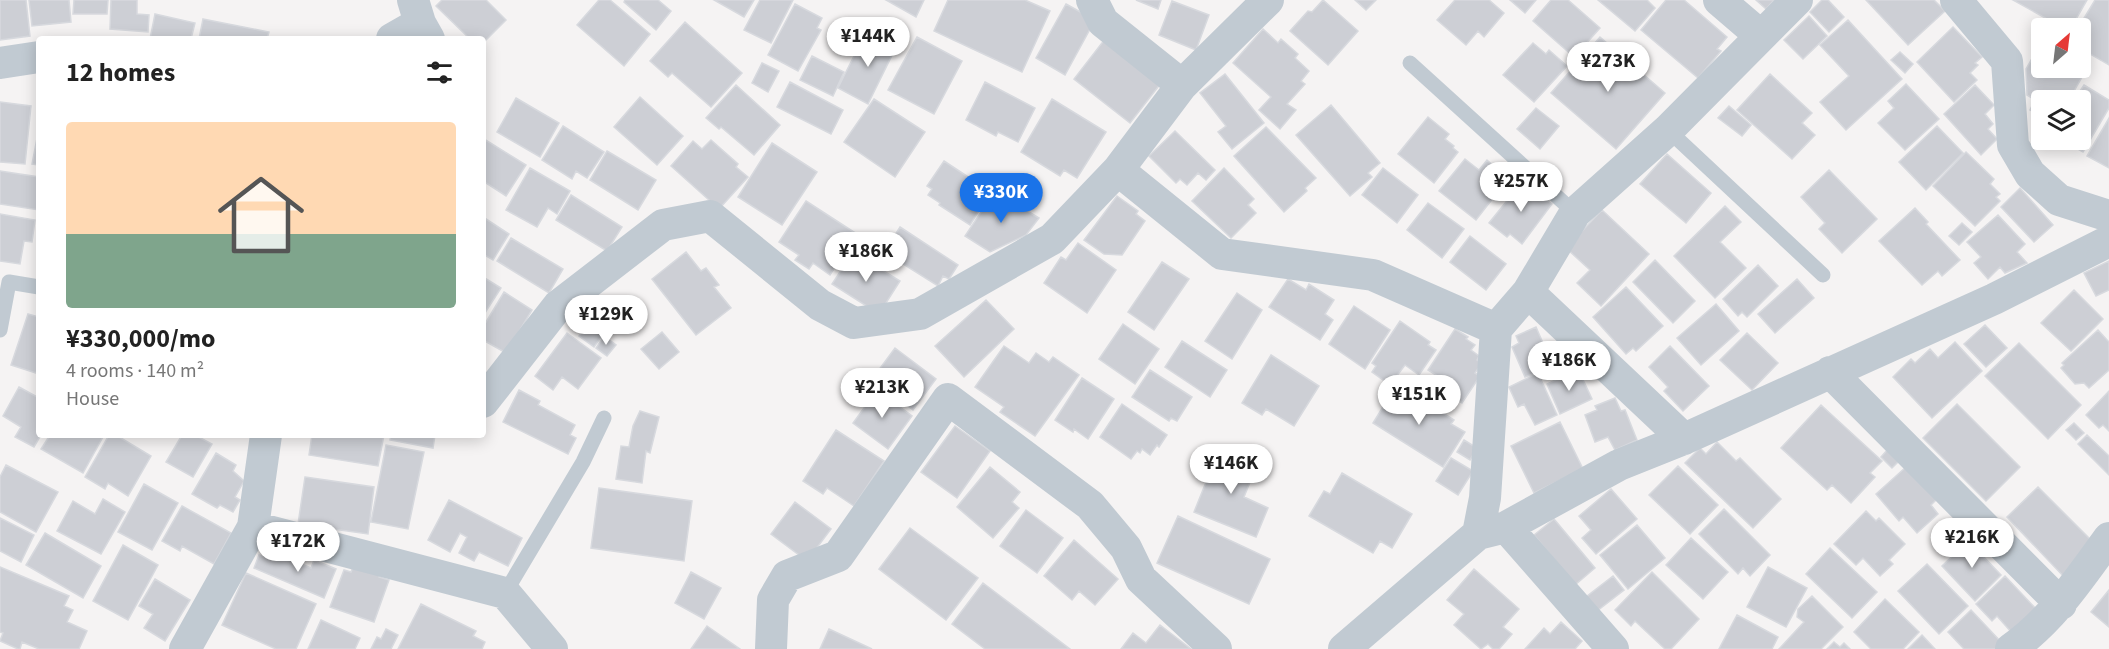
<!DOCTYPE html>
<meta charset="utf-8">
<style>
body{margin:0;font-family:"Source Sans 3",sans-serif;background:#f6f6f6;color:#222;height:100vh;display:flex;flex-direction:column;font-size:22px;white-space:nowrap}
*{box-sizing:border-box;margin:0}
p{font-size:20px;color:#767676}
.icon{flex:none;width:33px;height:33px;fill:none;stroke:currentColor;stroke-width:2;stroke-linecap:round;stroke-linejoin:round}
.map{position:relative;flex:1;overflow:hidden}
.side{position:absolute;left:36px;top:36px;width:450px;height:402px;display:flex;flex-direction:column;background:#fff;border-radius:6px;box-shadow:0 3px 15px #0003}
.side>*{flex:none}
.needle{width:39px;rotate:28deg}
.fabs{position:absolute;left:2031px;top:18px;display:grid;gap:12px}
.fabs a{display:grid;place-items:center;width:60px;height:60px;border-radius:6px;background:#fff;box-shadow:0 3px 15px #0003;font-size:30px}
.price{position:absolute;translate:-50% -51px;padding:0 14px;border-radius:21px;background:#fff;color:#222;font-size:20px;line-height:39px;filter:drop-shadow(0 2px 3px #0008)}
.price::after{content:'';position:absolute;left:50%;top:36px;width:18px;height:14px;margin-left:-9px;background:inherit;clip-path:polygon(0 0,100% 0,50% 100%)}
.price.selected{background:#1a73e8;color:#fff}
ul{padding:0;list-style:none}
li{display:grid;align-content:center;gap:12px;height:318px;padding:0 30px}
li span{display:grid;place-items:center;height:186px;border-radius:6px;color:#555}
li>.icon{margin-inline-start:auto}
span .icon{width:108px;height:108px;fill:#fffc;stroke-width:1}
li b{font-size:26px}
h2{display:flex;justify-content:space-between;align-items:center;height:72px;padding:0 30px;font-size:26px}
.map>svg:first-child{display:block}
</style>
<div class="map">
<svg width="2109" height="649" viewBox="0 0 2109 649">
<rect width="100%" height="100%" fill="#f5f3f3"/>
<path fill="#cdcfd5" stroke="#d7d9de" stroke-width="1.5" d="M0 0H26L30 36 0 40Z
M29 0H69L71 22 32 26Z
M74 0H108L107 14H73Z
M111 0H137V14L149 15 148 32 110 29Z
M442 0H486L506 20 483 43V39H470L436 6Z
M599 0H610L650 34 624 66 577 25Z
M625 0H658L671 11 656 30 624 2Z
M714 0H754L744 17Z
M760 0H793L771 43 744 30Z
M886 0H924L916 17Z
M948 0H1025L1050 11 1022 72 934 31Z
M1136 0H1161L1158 9Z
M1323 0 1358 31 1328 65 1290 31 1308 11 1312 12Z
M1355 0H1376L1366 10Z
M1455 0H1489L1504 13 1484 37 1478 31 1466 45 1437 20Z
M1510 0H1536L1525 13Z
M1551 0H1568L1600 28 1574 57 1533 21Z
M1598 0H1647L1655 8 1635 31Z
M1666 0H1684L1727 37 1717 49 1721 51 1698 78 1641 30Z
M1756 0H1774L1766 9Z
M1822 0H1828L1844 17 1829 32 1810 12Z
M1866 0H1934L1945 11 1908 45Z
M2013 0H2087L2071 28H2063Z
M2095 0H2109V65L2080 48V28H2078Z
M1172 1 1209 15 1196 50 1159 35Z
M795 4 822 18 817 28 821 30 798 71 768 55Z
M1066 4 1095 20 1065 75 1036 58Z
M155 14 195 23 191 39H150Z
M1809 16 1827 36 1803 59 1784 40Z
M203 19 269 32 267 39H199Z
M1848 20 1902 79 1846 130 1820 102 1849 76 1820 45Z
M685 22 742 73 711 107 672 73 668 77 650 61Z
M1953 27 1982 57 1975 63 1978 65 1970 73 1977 80 1954 102 1917 62Z
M1263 29 1278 43 1281 39 1298 54 1295 58 1309 71 1301 81 1305 84 1287 104 1296 110 1280 129 1259 110 1271 97 1233 63Z
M881 33 899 41 868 104 838 88 862 40 875 46Z
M917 37 962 61 934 114 888 90Z
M1600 37 1665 93 1616 149 1551 93Z
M1105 39 1162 82 1130 123 1074 79Z
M1533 43 1546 54 1549 50 1567 66 1534 102 1503 75Z
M1900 52 1913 64 1905 73 1891 60Z
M2034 55 2042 59V68H2064L2082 77 2069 100H2042V116L2030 110 2035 100 2027 95 2026 69Z
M812 56 844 72 833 96 800 80Z
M762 63 779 71 768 92 752 83Z
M1225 74 1264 123 1232 149 1218 132 1226 126 1200 93Z
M1770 74 1812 113 1802 123 1815 135 1792 159 1737 110Z
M790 82 843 110 831 134 777 107Z
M985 82 1035 108 1018 142 998 132 996 136 966 120Z
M1906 84 1939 119 1905 150 1878 123 1894 108 1888 101Z
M736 85 780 125 754 155 721 127 719 129 706 118Z
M1975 85 1994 105 1985 114 1993 124 1988 129 1997 139 1981 155 1944 114Z
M2084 85 2109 100V108L2083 152 2062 140H2080V100H2074Z
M640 97 683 136 657 165 614 127Z
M516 98 559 123 540 157 497 132Z
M874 99 925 132 895 177 844 142Z
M1052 99 1106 132 1077 178 1064 170 1060 176 1021 152Z
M0 102 31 106 25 164 0 162Z
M1331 105 1380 163 1368 173 1372 177 1350 196 1296 135Z
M1729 106 1751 125 1742 136 1718 118Z
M1536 108 1559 126 1540 149 1517 129Z
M1428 117 1449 134 1445 139 1454 146 1453 148 1458 152 1434 183 1398 154Z
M2109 118V168L2087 156Z
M563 126 604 152 587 178 576 171 572 179 542 160Z
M1937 126 1963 153 1926 190 1899 162Z
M1266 127 1316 178 1305 188 1307 191 1284 212 1234 156Z
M1175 131 1215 170 1206 180 1198 173 1187 185 1180 179 1176 183 1149 156Z
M38 133H39V165L32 164Z
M484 139 526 165 506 196 483 181Z
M711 140 738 164 736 167 748 177 719 209 671 166 693 141 702 149Z
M772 143 817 172 782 225 738 197Z
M607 151 656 180 638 210 590 180Z
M1966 152 1994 179 1990 184 2000 194 1996 197 2000 201 1975 226 1933 186Z
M1667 154 1711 193 1686 223 1640 184Z
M1465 159 1479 170 1487 160 1508 179 1476 220 1439 191Z
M944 161 991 192 970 225 939 205 940 203 928 195 932 189 927 186Z
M530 168 570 191 557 214 548 208 537 227 506 210Z
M1224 168 1254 199 1248 205 1256 213 1231 238 1192 201Z
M1383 168 1418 195 1397 223 1362 195Z
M1829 170 1877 219 1842 253 1819 229 1825 223 1801 197Z
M0 171 39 177V210L0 204Z
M1523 181 1552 204 1522 244 1510 234 1507 237 1489 223Z
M2020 188 2053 225 2034 242 2001 207Z
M995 191 1039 218 1026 235 990 252 965 236Z
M571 195 622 227 607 251 556 220Z
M1117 196 1138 211 1136 214 1145 221 1122 255 1104 254 1084 240Z
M806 201 857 234 830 275 813 263 809 269 795 260 799 255 779 242Z
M1428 203 1464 229 1442 258 1407 230Z
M1725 206 1741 222 1720 242 1746 268 1715 298 1674 256Z
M1915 208 1928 222 1926 224 1960 260 1942 276 1938 271 1922 285 1879 241Z
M1602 210 1649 254 1601 306 1577 283 1590 270 1566 248Z
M0 214 35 220 32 242 24 241 20 264 0 261Z
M1998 215 2025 244 2017 252 2027 263 2005 273 2000 267 1988 279 1974 263 1981 257 1967 242Z
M483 217 509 234 493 260 483 254Z
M1962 223 1972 232 1959 245 1949 236Z
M900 227 958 265 949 279 943 276 938 286 884 252Z
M1470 236 1506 264 1486 290 1450 262Z
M511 238 563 269 549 293 497 261Z
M1078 243 1116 270 1087 313 1044 283 1061 257 1066 260Z
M686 252 701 271 706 268 719 285 714 287 731 308 696 335 652 279Z
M853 252 900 281 879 314 832 284Z
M1655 260 1695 301 1673 323 1633 282Z
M2109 261V290L2096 296 2084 273Z
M1162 262 1189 279 1154 330 1128 312Z
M1758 265 1778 286 1747 317 1742 312 1738 316 1723 299Z
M483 277 501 288 483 316Z
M1288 279 1306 290 1309 284 1334 300 1325 314 1333 320 1320 340 1269 307Z
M1797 279 1814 298 1775 333 1758 314Z
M1626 287 1663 326 1636 351 1633 348 1626 354 1593 317Z
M2074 290 2103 319 2071 351 2041 323Z
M504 292 532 310 506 353 483 340V327Z
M1237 293 1262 310 1232 359 1205 341Z
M986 300 1014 329 964 377 935 346Z
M1716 304 1739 331 1701 365 1677 338Z
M1354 306 1390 330 1365 369 1329 344Z
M28 314 39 317V364L36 373 11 365Z
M1400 321 1430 342 1428 345 1436 350 1419 375 1405 365 1390 385 1372 372 1376 366 1372 363Z
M589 322 604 333 594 347 579 336Z
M1123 324 1159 349 1135 384 1099 359Z
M1985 325 2007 348 1986 367 1964 344Z
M1536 327 1553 366 1525 377 1512 347 1519 343 1516 336Z
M1455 329 1468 337 1466 339 1475 345 1471 350 1479 356 1477 360 1482 363 1475 373 1480 376 1462 403 1442 390 1447 382 1428 370Z
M2098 330 2109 342V370L2089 388 2084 383 2075 384 2061 368 2064 365 2062 363Z
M662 332 679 352 659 369 641 349Z
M567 333 601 358 578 389 562 377 553 390 535 376Z
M1747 333 1778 363 1752 390 1720 360Z
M604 336 616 345 607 356 596 348Z
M1182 341 1227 370 1210 397 1165 367Z
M1955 342 1982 371 1932 418 1893 377 1911 359 1915 363 1930 349 1938 358Z
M2019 343 2081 405 2048 439 1985 376Z
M1004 346 1029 363 1036 353 1049 362 1053 357 1079 375 1035 436 1000 412 1004 407 975 387Z
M1670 346 1709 386 1683 411 1664 391 1668 387 1649 367Z
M895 348 936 379 913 410 872 379Z
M1271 355 1319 386 1294 426 1266 409 1262 415 1242 403Z
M1578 369 1592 399 1560 414 1547 384Z
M1150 370 1192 397 1177 421 1171 418 1169 421 1132 397Z
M1538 373 1557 415 1535 425 1524 404 1518 407 1509 387Z
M1082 378 1114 399 1088 439 1074 429 1073 432 1055 420Z
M1397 384 1454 420 1451 424 1465 432 1443 467 1373 423Z
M19 387 39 398V435H41L34 447 15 437 21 427 3 416Z
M519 390 540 401 538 405 575 425 570 435 576 438 568 454 503 422Z
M877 390 912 416 888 449 853 423Z
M2109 391V431L2103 425 2099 428 2086 415Z
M1615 398 1621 411 1625 410 1637 440 1615 450 1608 437 1595 442 1585 415 1597 410 1595 406Z
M1122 404 1167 435 1159 447 1157 445 1150 455 1142 449 1140 453 1137 451 1131 459 1100 437Z
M1957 404 2020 467 1986 501 1923 438Z
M1821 405 1882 461 1870 473 1875 477 1851 503 1832 485 1827 490 1781 448Z
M640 411 659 417 650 453 646 451 642 483 616 479 621 446 629 447 633 426Z
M1560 422 1583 469 1534 493 1511 446Z
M2074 423 2084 433 2076 440 2066 430Z
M955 426 990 451 957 498 921 472Z
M836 430 884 461 854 506 827 488 823 494 803 481Z
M50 435H104L83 473 41 449Z
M109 435H116L151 456 128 496 108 483 105 489 85 477Z
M182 435H195L212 444 193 477 166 462Z
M312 435H384L378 466 309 455Z
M391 435H435L433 448 390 440Z
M2087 435 2109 456V475L2078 444Z
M1464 440 1477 448 1470 460 1457 452Z
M1717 442 1736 461 1740 458 1781 499 1753 528 1685 463 1700 448 1706 454Z
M386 445 424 452 408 529 371 522Z
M1888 449 1900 460 1892 468 1881 457Z
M1219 450 1257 465 1244 497 1268 508 1256 537 1194 512Z
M216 453 236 465 233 471 244 481 235 497 240 500 233 512 220 505 217 508 192 494Z
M1451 458 1473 471 1458 495 1436 481Z
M6 465 58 492 36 532 0 512V477Z
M1678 466 1718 505 1690 534 1649 495Z
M990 467 1020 492 1012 502 1019 508 993 538 957 507Z
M1906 467 1937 499 1931 505 1938 514 1917 533 1903 517 1899 521 1876 494Z
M1342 473 1412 514 1392 548 1380 541 1373 553 1309 516 1324 491 1330 494Z
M305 477 374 487 368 534 298 524Z
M144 484 178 503 152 550 118 532Z
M2038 487 2098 547 2066 579 2007 517Z
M599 488 692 501 684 561 591 548Z
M1611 489 1637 519 1596 554 1582 538 1591 530 1579 516Z
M103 499 125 512 101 554 57 531 73 501 95 514Z
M449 500 522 538 508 566 479 552 474 561 459 553 467 537 460 533 450 552 428 540Z
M795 502 831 529 807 561 771 534Z
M182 506 231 533 214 564 182 546 180 551 162 541Z
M1724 509 1770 555 1750 576 1743 568 1738 574 1699 534Z
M1026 510 1063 538 1037 573 1000 546Z
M1866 511 1876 521 1879 518 1905 544 1889 560 1893 564 1880 576 1863 558 1856 565 1834 544Z
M1178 516 1270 559 1249 604 1157 563Z
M0 518 34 535 21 562 0 551Z
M1554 519 1595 568 1575 585 1534 535Z
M1637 525 1665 558 1628 589 1600 555Z
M910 528 978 578 946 620 879 569Z
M45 533 101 566 83 598 26 565Z
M1973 536 1986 550 1981 554 2001 575 1975 601 1942 566Z
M1691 538 1728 572 1703 599 1666 565Z
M1074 540 1118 579 1095 605 1079 591 1072 600 1044 576Z
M123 545 158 565 128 620 93 601Z
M1830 548 1877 592 1852 618 1806 574Z
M273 552 311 568 314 560 336 569 324 598 254 568 259 555 270 559Z
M1927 564 1968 606 1939 634 1898 591Z
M0 567 69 596 64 606 73 610 67 622 87 631 79 649H39L22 642 20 649H18L0 641 3 633 0 632Z
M353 567 380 574 379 577 389 580 374 622 330 607 344 570 351 572Z
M1768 567 1807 588 1786 627 1747 607Z
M1474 569 1519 609 1503 627 1512 634 1499 649H1493L1488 644 1481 649 1454 625 1464 614 1447 600Z
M691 572 721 588 704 619 675 603Z
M1652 572 1699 619 1671 649H1665L1635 621 1631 626 1615 610Z
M246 573 316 604 296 649H276L222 625Z
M1613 576 1624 590 1597 611 1586 597Z
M2005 576 2038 611 2012 633 1997 616 1992 621 1976 604Z
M155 579 190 600 165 641 144 628 153 614 139 606Z
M983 583 1070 649H985L952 624Z
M2109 590V627L2091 612Z
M1812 596 1843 627 1821 649H1779L1804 622 1797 617 1798 609Z
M1885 599 1919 632 1903 649H1871L1854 632Z
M421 604 476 631 473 636 485 642 482 649H398Z
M1971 610 2003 644 1998 649H1964L1948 632Z
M1737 615 1778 637 1772 649H1719Z
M321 620 360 638 355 649H308Z
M1561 622 1582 641 1575 649H1525L1544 628 1550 634Z
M1160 625 1191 649H1121L1133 633 1146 643Z
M707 626 740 649H691Z
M386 629 398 635 391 649H371L377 637 381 639Z
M829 629 872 649H820Z
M1922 635 1935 649H1908Z
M1834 642 1840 647 1844 643 1850 649H1827Z"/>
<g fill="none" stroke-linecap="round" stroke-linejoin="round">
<path stroke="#c1cad2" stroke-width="15" d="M1410 63 1575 213
M1668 130 1823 275
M0 330 9 282 39 287
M505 593 583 462 604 418"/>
<path stroke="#c1cad2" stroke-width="32" d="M413 0 420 23 429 39
M1092 0 1103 22 1182 85
M1719 0 1761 36
M1956 0 2007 61 2013 145 2030 174 2059 200 2109 216
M392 39 420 23
M0 63 39 57
M1118 170 1222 254 1373 275 1496 329
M1830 372 2061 604
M483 402 558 306 663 225 710 216 820 305 854 323 920 314 1052 239 1118 170 1182 85 1268 0
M1684 439 1528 292 1575 213 1668 130 1797 0
M253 527 505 593 552 649
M1506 527 1613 649
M1478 534 1485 498 1496 329 1528 292
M185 649 253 527 266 435
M771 649 773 600 787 576 838 556 948 399 1090 505 1126 548 1141 579 1216 649
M1344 649 1478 534 1506 527 1619 465 1684 439 1994 299 2109 241
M2011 649C2053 619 2079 579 2109 538"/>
</g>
</svg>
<div class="fabs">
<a><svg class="needle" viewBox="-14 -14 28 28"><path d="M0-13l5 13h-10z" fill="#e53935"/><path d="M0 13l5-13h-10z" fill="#767676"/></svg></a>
<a><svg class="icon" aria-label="layers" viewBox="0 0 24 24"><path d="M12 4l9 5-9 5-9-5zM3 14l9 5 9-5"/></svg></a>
</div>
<b class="price" style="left:868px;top:68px">¥144K</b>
<b class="price" style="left:1608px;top:93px">¥273K</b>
<b class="price" style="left:1521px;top:213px">¥257K</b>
<b class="price selected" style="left:1001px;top:224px">¥330K</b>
<b class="price" style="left:866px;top:283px">¥186K</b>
<b class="price" style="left:606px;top:346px">¥129K</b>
<b class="price" style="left:1569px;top:392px">¥186K</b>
<b class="price" style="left:882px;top:419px">¥213K</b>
<b class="price" style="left:1419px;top:426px">¥151K</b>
<b class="price" style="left:1231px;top:495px">¥146K</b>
<b class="price" style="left:1972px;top:569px">¥216K</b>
<b class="price" style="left:298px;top:573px">¥172K</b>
<section class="side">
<h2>12 homes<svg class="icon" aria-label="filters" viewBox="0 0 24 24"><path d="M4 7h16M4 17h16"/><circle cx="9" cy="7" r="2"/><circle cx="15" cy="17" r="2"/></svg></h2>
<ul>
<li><span style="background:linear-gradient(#ffd9b3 60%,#7fa58c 0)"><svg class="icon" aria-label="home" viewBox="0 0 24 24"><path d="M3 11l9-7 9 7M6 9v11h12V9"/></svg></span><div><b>¥330,000/mo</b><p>4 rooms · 140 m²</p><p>House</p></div></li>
</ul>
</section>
</div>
